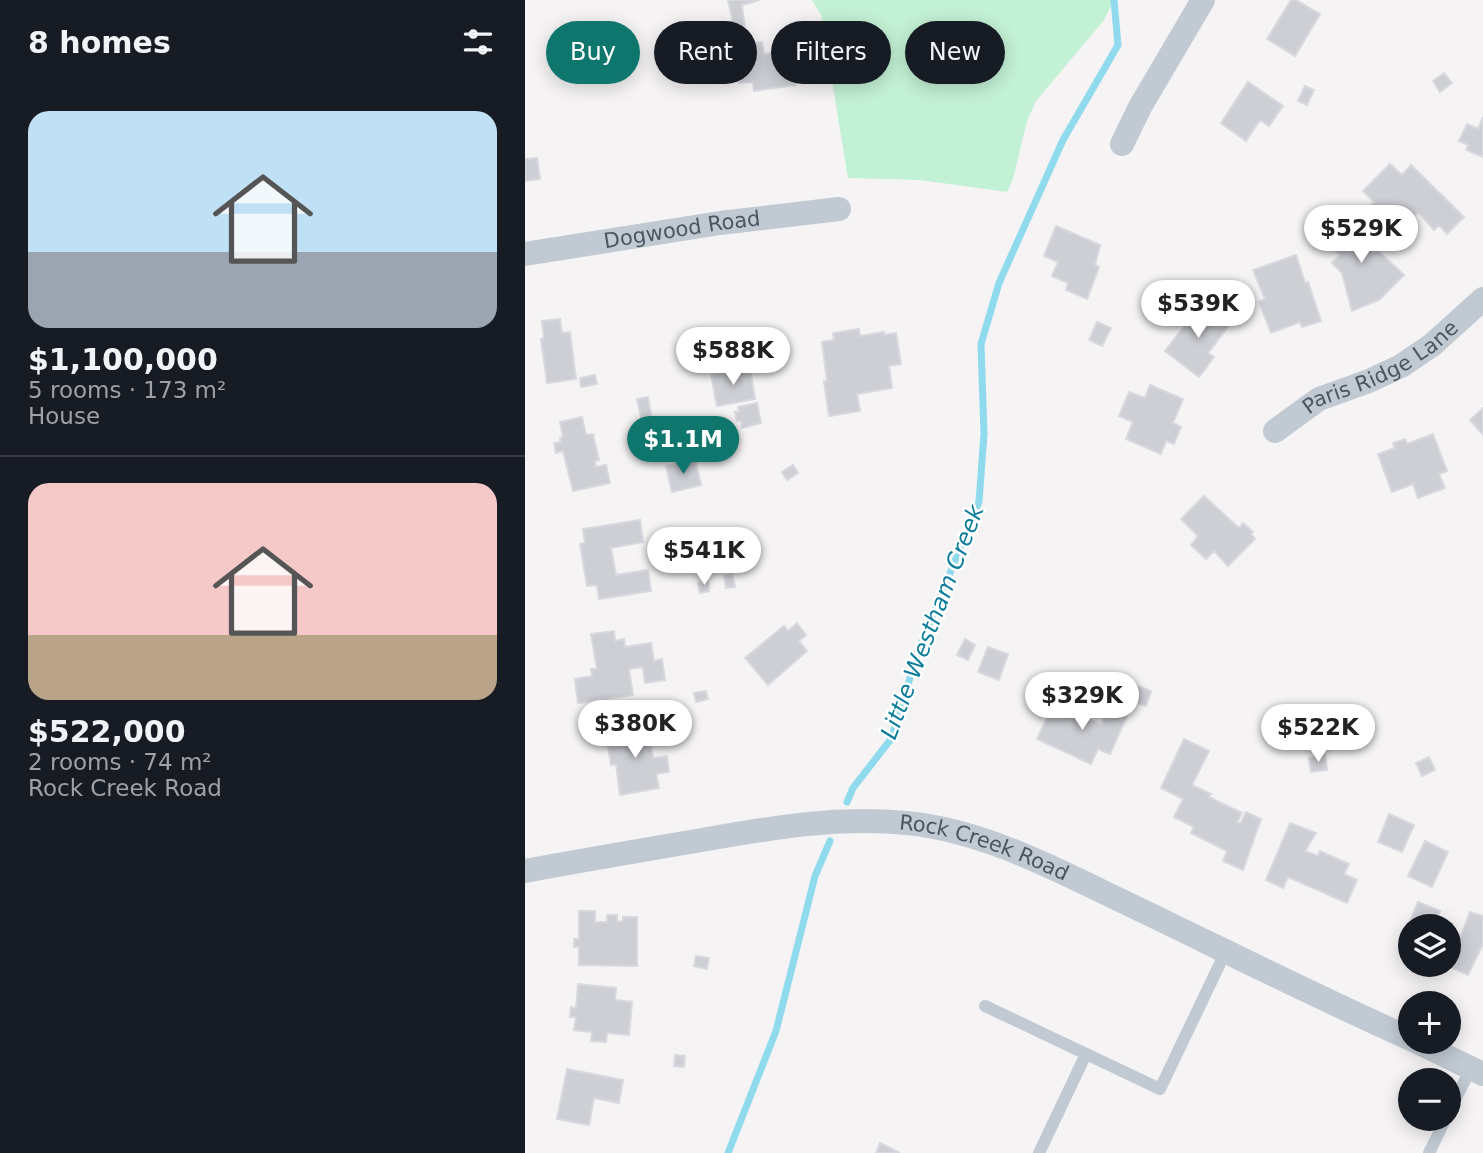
<!DOCTYPE html>
<meta charset="utf-8">
<style>
body{margin:0;font-family:"DejaVu Sans",sans-serif;background:#20242c;color:#f1f3f6;height:100vh;display:flex;flex-direction:column;font-size:26px;white-space:nowrap}
*{box-sizing:border-box;margin:0}
p{font-size:23px;color:#9ea1a6}
.icon{flex:none;width:38px;height:38px;fill:none;stroke:currentColor;stroke-width:2;stroke-linecap:round;stroke-linejoin:round}
.map{position:relative;flex:1;overflow:hidden}
.sheet{display:flex;flex-direction:column;background:#171b24;width:525px}
.sheet>*{flex:none}
.top-card{position:absolute;left:21px;top:21px;width:665px;height:63px;display:flex;gap:14px}
.controls{position:absolute;left:873px;top:914px;display:grid;gap:14px}
.controls a{display:grid;place-items:center;width:63px;height:63px;border-radius:50%;background:#171b24;box-shadow:0 4px 18px #0003;font-size:35px}
.price{position:absolute;translate:-50% -60px;padding:0 16px;border-radius:24px;background:#fff;color:#222;font-size:23px;line-height:46px;filter:drop-shadow(0 2px 4px #0008)}
.price::after{content:'';position:absolute;left:50%;top:42px;width:21px;height:16px;margin-left:-10px;background:inherit;clip-path:polygon(0 0,100% 0,50% 100%)}
.price.current{background:#0f766e;color:#fff}
ul{padding:0;list-style:none}
li{display:grid;align-content:center;gap:14px;height:371px;padding:0 28px}
li+li{border-top:2px solid #363941}
li span{display:grid;place-items:center;height:217px;border-radius:21px;color:#555}
li>.icon{margin-inline-start:auto}
span .icon{width:126px;height:126px;fill:#fffc;stroke-width:1}
li b{font-size:30px}
h2{display:flex;justify-content:space-between;align-items:center;height:84px;padding:0 28px;font-size:30px}
.chip{padding:0 24px;border-radius:32px;background:#171b24;box-shadow:0 4px 18px #0003;font-size:24px;line-height:63px}
.chip.current{background:#0f766e;color:#fff}
main{display:flex;flex:1;min-height:0}
.map>svg:first-child{display:block}
</style>
<main>
<section class="sheet">
<h2>8 homes<svg class="icon" aria-label="filters" viewBox="0 0 24 24"><path d="M4 7h16M4 17h16"/><circle cx="9" cy="7" r="2"/><circle cx="15" cy="17" r="2"/></svg></h2>
<ul>
<li><span style="background:linear-gradient(#bfe0f5 65%,#9aa5b1 0)"><svg class="icon" aria-label="home" viewBox="0 0 24 24"><path d="M3 11l9-7 9 7M6 9v11h12V9"/></svg></span><div><b>$1,100,000</b><p>5 rooms · 173 m²</p><p>House</p></div></li>
<li><span style="background:linear-gradient(#f6c9c9 70%,#b9a48a 0)"><svg class="icon" aria-label="home" viewBox="0 0 24 24"><path d="M3 11l9-7 9 7M6 9v11h12V9"/></svg></span><div><b>$522,000</b><p>2 rooms · 74 m²</p><p>Rock Creek Road</p></div></li>
</ul>
</section>
<div class="map">
<svg width="958" height="1153" viewBox="0 0 958 1153">
<rect width="100%" height="100%" fill="#f5f3f3"/>
<path fill="#c3f1d5" d="M287 0H589L579 20 511 101 502 121 488 179 482 192 395 180 323 178 296 15Z"/>
<g fill="none" stroke-linecap="round" stroke-linejoin="round">
<path stroke="#90daee" stroke-width="7" d="M322 802 328 788 366 739 394 649 454 502 459 434 456 344 474 283 538 140 593 45 589 0
M203 1153 251 1031 290 876 305 841"/>
</g>
<path fill="#cdcfd5" stroke="#d7d9de" stroke-width="2" d="M203 0H234L217 5 220 30H213L215 44 237 42 239 54 261 52V60L267 59 271 85 229 91 228 82 214 83 212 69 183 72 181 47 203 45 201 23 208 22Z
M766 0H771L795 14 770 56 742 39Z
M919 73 927 83 915 92 908 81Z
M723 82 758 106 744 126 735 120 721 141 696 123Z
M780 86 789 90 782 105 773 101Z
M958 117V157L941 150 943 145 934 141 942 124 953 129Z
M12 158 15 179 0 181V159Z
M865 164 877 175 886 165 939 217 922 234 914 225 909 230 893 212 873 232 846 205 849 202 838 191Z
M812 212 879 275 854 300 827 311 817 273 807 263 815 255 806 247 815 238 800 224Z
M531 226 575 245 570 265 574 267 562 299 541 290 543 283 527 276 533 262 519 256Z
M771 255 780 283 783 282 796 321 777 327 775 322 746 333 734 302 740 299 728 270Z
M677 303 705 324 683 353 689 357 674 377 640 351Z
M35 319 37 333 45 332 51 379 22 383 16 339 19 338 17 321Z
M572 322 586 328 577 346 564 340Z
M334 329 335 336 359 332V335L371 333 376 364 364 366 367 388 332 394 335 411 304 416 299 381H302L297 342 309 340 308 333Z
M225 368 230 399 192 406 186 375Z
M70 375 72 384 56 387 55 378Z
M625 385 658 399 648 423 656 427 649 444 641 441 636 454 601 439 608 422 594 416 604 392 620 398Z
M123 397 126 415 116 417 112 399Z
M232 403 236 423 217 428 216 421H212L210 412H214L213 407Z
M958 408V435L945 420Z
M57 417 61 435 68 434 74 460 70 461 71 467 81 465 85 483 48 491 38 451 31 453 29 443 36 442 35 438 38 437 35 422Z
M908 434 922 471 914 474 920 488 893 498 888 484 867 492 853 454 870 448 868 443 880 439 882 444Z
M170 460 176 485 147 492 141 466Z
M268 465 273 473 262 480 257 472Z
M679 496 714 528 718 523 728 532 726 534 730 539 703 566 689 551 681 559 666 545 673 536 656 519Z
M115 520 118 542 86 548 91 575 123 570 126 591 74 599 72 585 62 586 55 544 60 543 58 529Z
M207 574 210 587 201 588 199 576Z
M183 581 184 591 175 593 173 583Z
M272 623 281 635 274 641 282 651 243 685 220 658 259 626 263 631Z
M89 631 90 641 99 639 100 647 126 643 129 661 137 659 140 680 120 683 118 667 104 669 108 695 53 703 50 679 67 676 66 669H72L66 634Z
M440 639 450 645 443 660 432 655Z
M463 647 483 654 474 680 453 672Z
M605 683 626 691 621 706 599 698Z
M181 691 183 699 171 702 169 693Z
M529 703 576 725 585 705 603 714 585 754 573 749 566 764 512 739Z
M123 727 128 758 142 756 144 772 131 774 134 788 95 795 91 764 86 765 81 733Z
M659 739 684 751 667 785 686 794 684 797 717 813 712 822 716 823 721 812 736 819 718 870 698 861 702 851 666 833 669 827 649 817 658 799 636 788Z
M800 755 802 770 786 772 784 758Z
M904 757 910 770 897 776 891 763Z
M864 814 889 825 877 852 853 842Z
M765 823 791 833 780 851 793 856 795 851 824 864 819 874 832 880 822 903 763 877 758 888 741 880Z
M900 841 923 852 907 887 883 876Z
M893 902 915 911 909 926H886V938L879 936Z
M54 911H70V922H82V915H92V922L98 921V917H112V966L54 965V947H49V939H54Z
M945 912 958 916V944L943 975 919 964H924V931L936 936Z
M171 956 184 958 182 969 169 966Z
M53 984 91 988 90 1000 107 1002 104 1035 82 1033 81 1042 66 1041 67 1032 49 1030 51 1017H45L46 1007 51 1008Z
M150 1055 160 1056 159 1067 149 1066Z
M42 1069 98 1080 94 1103 69 1098 64 1125 32 1119Z
M355 1143 375 1153H351Z"/>
<g fill="none" stroke-linecap="round" stroke-linejoin="round">
<path stroke="#c1cad2" stroke-width="12" d="M460 1006 635 1089 701 951
M924 1112 946 1068
M514 1153 561 1054
M904 1153 921 1118"/>
<g stroke="#c1cad2" stroke-width="24">
<path d="M597 144 615 107 678 0"/>
<path id="s1" d="M0 254 195 223 314 209"/>
<path id="s2" d="M750 431 794 399 844 381 876 366 907 345 958 299"/>
<path id="s3" d="M0 871C59 860 118 850 177 840 245 828 313 816 382 823 460 831 530 869 599 902 695 948 789 996 886 1039"/>
<path d="M890 1041 958 1074"/>
</g>
</g>
<g text-anchor="middle" stroke-width="5" stroke-linejoin="round" paint-order="stroke">
<g font-size="21" fill="#4a5661" stroke="#fff">
<text dy="7" stroke="none"><textPath href="#s1" startOffset="159">Dogwood Road</textPath></text>
<text dy="7" stroke="none"><textPath href="#s2" startOffset="124">Paris Ridge Lane</textPath></text>
<text dy="7" stroke="none"><textPath href="#s3" startOffset="467">Rock Creek Road</textPath></text>
</g>
<g font-size="23" font-style="italic" fill="#0c7c9b" stroke="#fff">
<text transform="translate(407 622) rotate(-69)" y="8">Little Westham Creek</text>
</g>
</g>
</svg>
<div class="controls">
<a><svg class="icon" aria-label="layers" viewBox="0 0 24 24"><path d="M12 4l9 5-9 5-9-5zM3 14l9 5 9-5"/></svg></a>
<a>+</a>
<a>−</a>
</div>
<b class="price" style="left:836px;top:265px">$529K</b>
<b class="price" style="left:673px;top:340px">$539K</b>
<b class="price" style="left:208px;top:387px">$588K</b>
<b class="price current" style="left:158px;top:476px">$1.1M</b>
<b class="price" style="left:179px;top:587px">$541K</b>
<b class="price" style="left:557px;top:732px">$329K</b>
<b class="price" style="left:110px;top:760px">$380K</b>
<b class="price" style="left:793px;top:764px">$522K</b>
<div class="top-card">
<a class="chip current">Buy</a>
<a class="chip">Rent</a>
<a class="chip">Filters</a>
<a class="chip">New</a>
</div>
</div>
</main>
